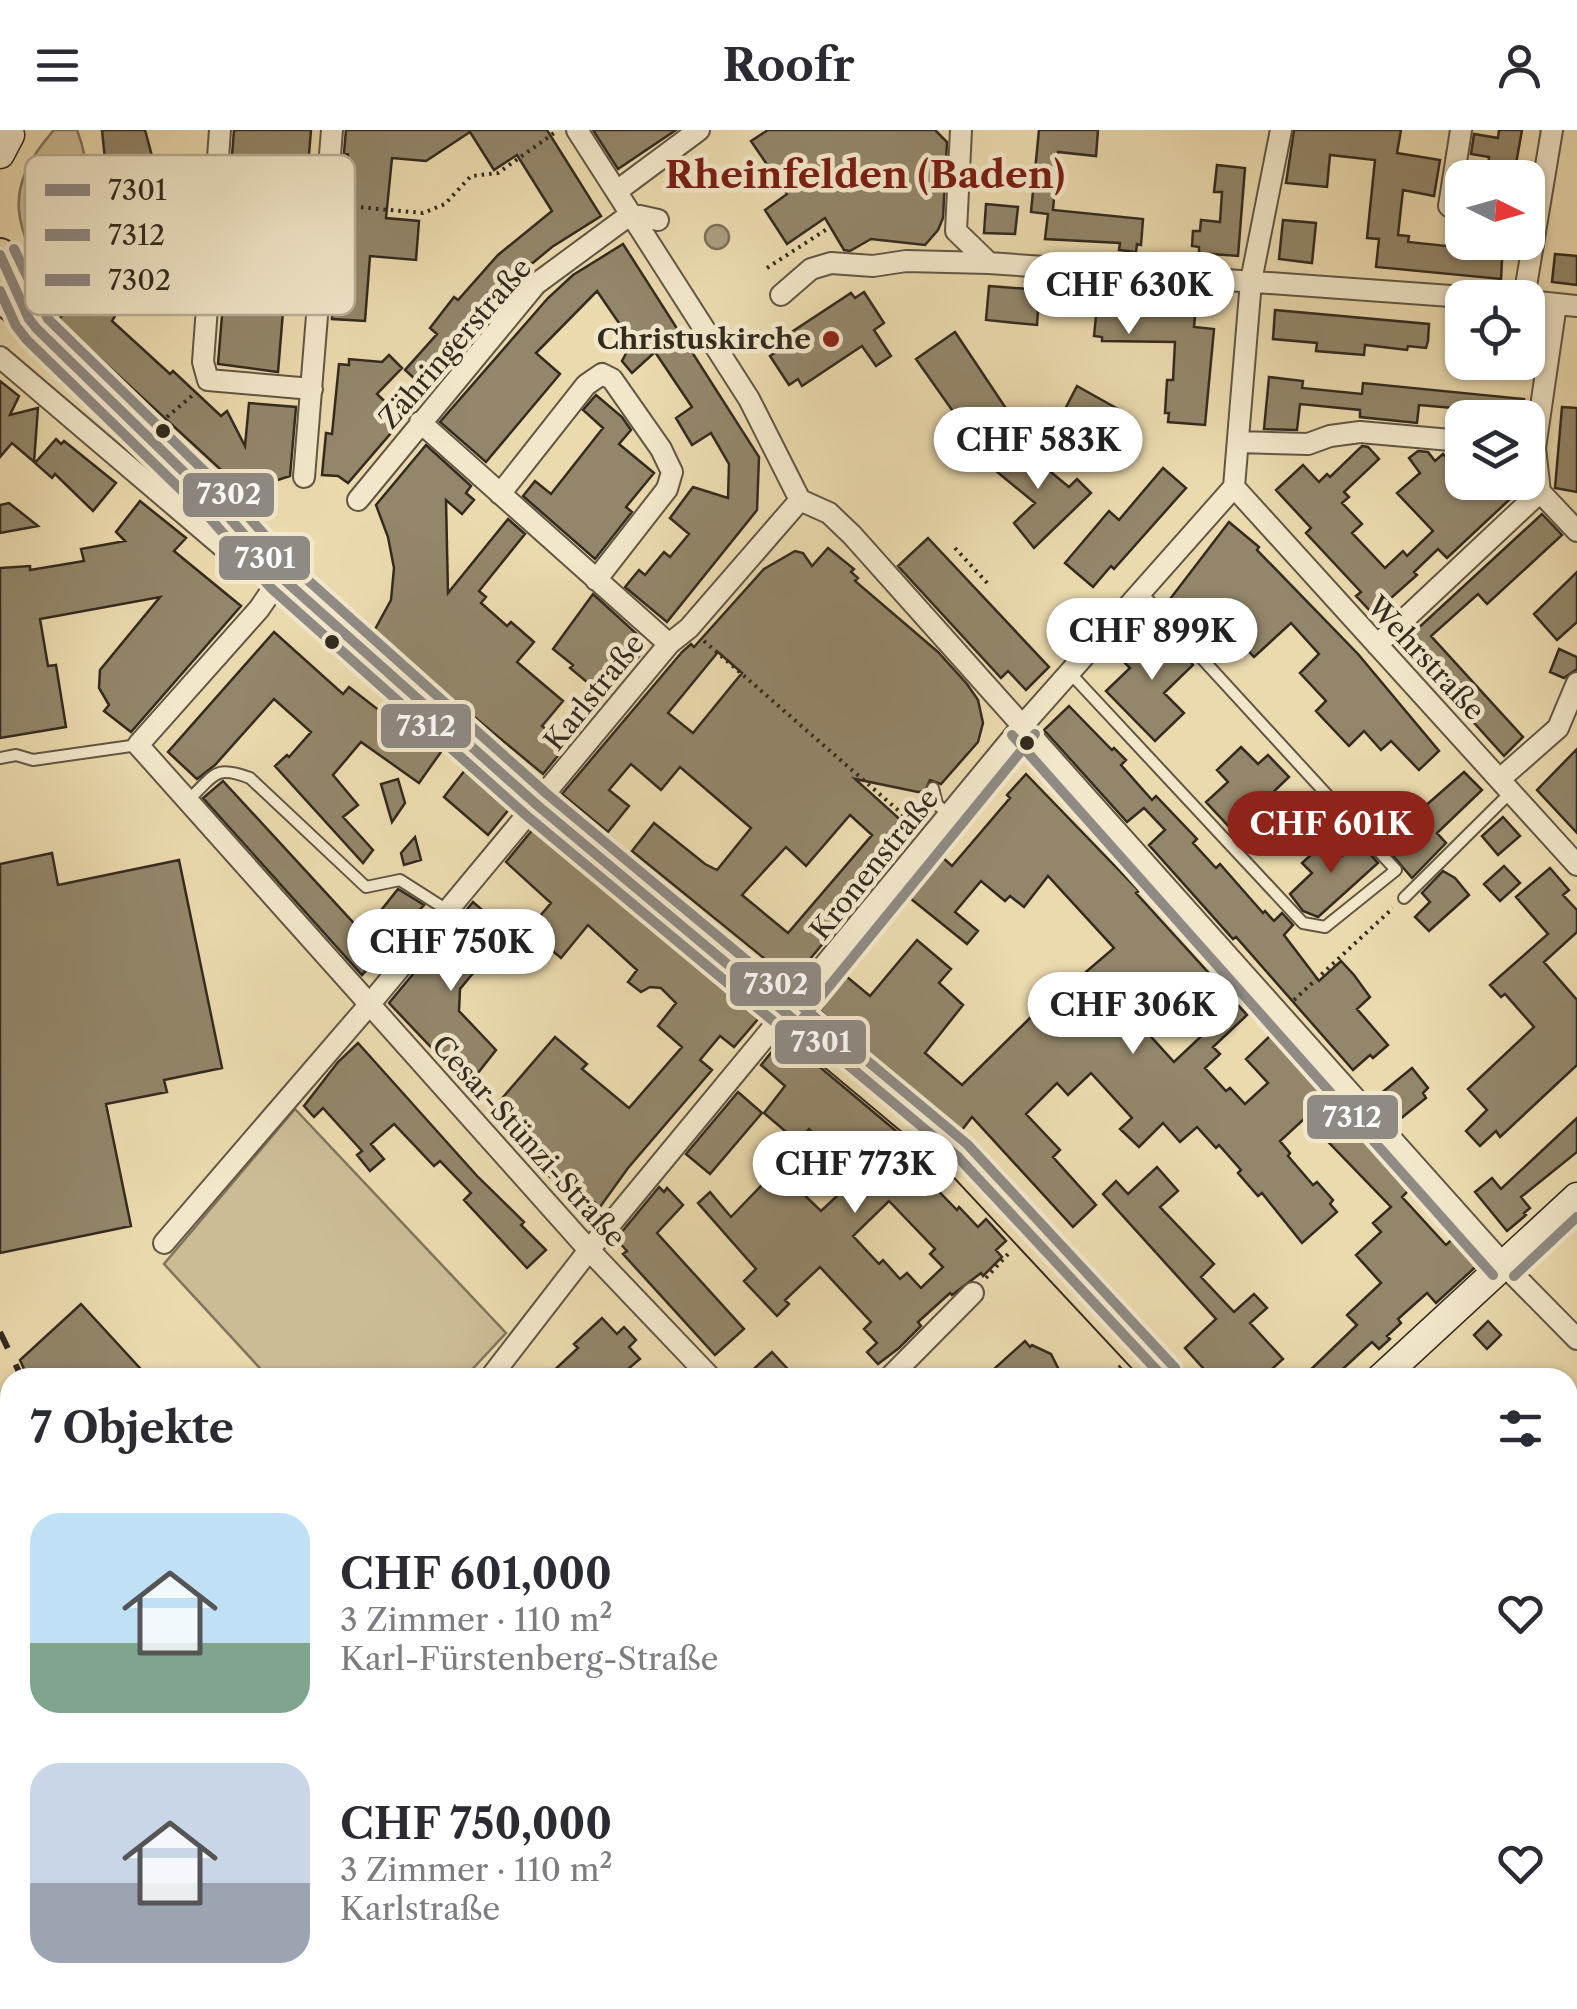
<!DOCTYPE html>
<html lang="de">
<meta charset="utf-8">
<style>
body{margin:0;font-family:"Libre Caslon Text",serif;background:#f7f7f7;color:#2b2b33;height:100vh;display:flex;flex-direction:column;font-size:38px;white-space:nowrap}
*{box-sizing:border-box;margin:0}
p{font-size:32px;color:#7c7c81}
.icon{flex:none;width:55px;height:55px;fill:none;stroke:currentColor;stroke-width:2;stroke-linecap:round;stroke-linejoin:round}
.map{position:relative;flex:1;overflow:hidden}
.details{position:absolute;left:0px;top:1238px;width:1578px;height:642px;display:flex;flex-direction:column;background:#fff;border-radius:30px 30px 0 0;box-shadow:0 2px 8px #0004}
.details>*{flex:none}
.needle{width:65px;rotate:95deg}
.fabs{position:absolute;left:1445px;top:30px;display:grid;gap:20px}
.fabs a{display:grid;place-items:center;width:100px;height:100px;border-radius:20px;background:#fff;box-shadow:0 2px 8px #0004;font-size:50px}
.price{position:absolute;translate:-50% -85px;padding:0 22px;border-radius:35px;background:#fff;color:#222;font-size:32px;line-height:65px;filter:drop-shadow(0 2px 5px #0008)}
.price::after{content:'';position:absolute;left:50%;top:60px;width:30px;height:22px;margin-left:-15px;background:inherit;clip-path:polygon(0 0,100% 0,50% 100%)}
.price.on{background:#8f2418;color:#fff}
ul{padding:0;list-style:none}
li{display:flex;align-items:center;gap:30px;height:250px;padding:0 30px}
li span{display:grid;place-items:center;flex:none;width:280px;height:200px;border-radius:30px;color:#555}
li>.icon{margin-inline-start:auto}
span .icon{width:120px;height:120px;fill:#fffc;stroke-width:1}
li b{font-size:42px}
h2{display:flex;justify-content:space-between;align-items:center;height:120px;padding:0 30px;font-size:42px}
header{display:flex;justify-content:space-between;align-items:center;height:130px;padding:0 30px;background:#fff;font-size:45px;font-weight:700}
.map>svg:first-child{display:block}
</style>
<header><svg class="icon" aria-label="menu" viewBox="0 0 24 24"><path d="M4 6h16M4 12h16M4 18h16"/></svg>Roofr<svg class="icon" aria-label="person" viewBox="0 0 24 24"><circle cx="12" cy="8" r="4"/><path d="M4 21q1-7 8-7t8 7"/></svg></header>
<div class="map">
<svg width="1577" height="1879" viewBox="0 0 1577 1879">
<rect width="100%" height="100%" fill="#ebdaae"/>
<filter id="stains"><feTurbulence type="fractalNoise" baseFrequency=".002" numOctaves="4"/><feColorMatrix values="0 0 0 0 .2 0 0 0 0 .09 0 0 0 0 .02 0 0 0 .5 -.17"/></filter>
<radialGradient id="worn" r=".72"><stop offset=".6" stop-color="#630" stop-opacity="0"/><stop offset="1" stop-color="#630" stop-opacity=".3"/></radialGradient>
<path fill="#ccbc96" stroke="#80745b" stroke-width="2.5" d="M54 0H77C99 56 83 116 52 164 15 95 0 61 54 0Z
M295 979 506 1203 465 1247H268L164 1134Z
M10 1405V1870H331L339 1879H0V1409Z"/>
<path fill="#ac9e7e" stroke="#7c7058" stroke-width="2.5" d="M705 107a12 12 0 1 1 24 0a12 12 0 1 1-24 0Z"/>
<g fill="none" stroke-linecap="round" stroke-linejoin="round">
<path stroke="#7c7058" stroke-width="6" d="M1568 1363 1577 1362
M397 1879 407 1870"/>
</g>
<path fill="#93866a" stroke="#332b20" stroke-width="2.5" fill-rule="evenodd" d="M102 0H145L153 30 149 111 134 154 112 191 170 244 173 241 221 286 227 281 245 316 249 273 296 277 290 346 244 361 58 190 84 163 105 106 109 69Z
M234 0H311L303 98 290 97 278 242 218 234 232 66 229 65Z
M346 0H547L601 86 552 117 517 146 480 187 445 232 449 235 427 260 405 240 437 204 430 198 454 167 458 170 498 125 552 81 517 25 494 40 470 2 426 31 392 28 386 88 419 91 416 130 370 126 365 191 332 189 339 84H342L348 24 344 23Z
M593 0H676L618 39Z
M768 0H935L947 12 943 88 938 100 925 115 871 109 850 121 844 120 825 88 787 114 765 80 787 64 751 11Z
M1039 0H1098L1096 26 1058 22 1053 80 1143 89 1141 115 1137 114 1136 122 1119 120 1120 113 1045 109 1048 84 1031 82Z
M1294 0H1401L1397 23 1440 30 1434 66 1403 60 1398 105 1409 106 1408 112 1465 118 1466 112H1503L1501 149 1376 137 1379 109 1367 108 1375 30 1330 25 1327 57 1286 53Z
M1499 0H1522L1516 34 1532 36 1530 48H1487L1489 27 1471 24 1474 4 1498 8Z
M1217 35 1245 38 1238 126 1199 123V117L1192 116 1193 101H1200L1201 90 1220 92 1222 62H1214Z
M986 74 1018 77 1015 104 984 103Z
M1283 90 1316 93 1312 133 1279 129Z
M623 114 759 327 757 380 667 492 625 457 639 440 645 445 664 422 670 427 689 404 670 388 693 357 728 368 729 334 711 303 692 315 676 288 692 277 655 222 632 243 622 231 632 212 597 161 536 223 560 244 486 332 440 292 548 168 573 145Z
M1555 124 1577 126V155L1552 152Z
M989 156 1040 160 1070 167 1196 176 1194 197 1214 199 1205 295 1168 292 1169 283H1165L1167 250H1173L1175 212 1102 211V207L1094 206 1096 186 1038 181 1037 195 986 190Z
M864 162 884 193 874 200 891 226 876 236 862 216 802 256 798 249 789 255 770 226 779 220 775 213 851 163 855 168Z
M1275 180 1429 194 1428 211 1426 218 1408 216 1407 220 1365 215 1364 225 1316 221 1317 213 1273 209Z
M955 202 1009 283 964 313 948 292 957 287 916 229Z
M389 225 402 238 377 264 403 289 348 353 338 346 322 345 326 303 332 304 339 234 349 235V229L382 232Z
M1269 247 1303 251 1302 258 1362 264 1363 253 1524 269 1522 288H1464L1465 279 1419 275 1417 293 1360 287V280L1300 274 1297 300 1264 299Z
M0 251 19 266 10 285 38 278 34 332 12 313 0 327Z
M1077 256 1125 283 1109 311 1062 285Z
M596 265 622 287 631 300 619 314 654 343 626 377 632 382 595 429 523 366 535 351 551 364 603 298 583 280Z
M1562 277 1577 278V362L1555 358Z
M56 309 61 314 64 311 116 353 93 381 55 344 52 348 35 333Z
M1012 310 1069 357 1077 349 1091 363 1034 418 1014 393 1035 373 990 336Z
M426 315 471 356 466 363 474 370 462 384 446 370 448 463 508 389 525 404 479 461 486 467 481 473 507 496 511 492 534 512 517 532 563 571 542 596 566 616 543 644 373 503 391 470 394 438 388 407 376 375Z
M1362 316 1368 317 1379 329 1344 362 1349 367 1342 373 1362 394 1352 403 1385 438 1403 421 1407 426 1433 401 1397 363 1420 343 1409 328 1418 321 1428 322 1435 331 1443 324 1446 327 1462 325V352L1525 355 1447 428 1438 419 1414 442 1417 445 1373 484 1356 466 1361 462 1306 403 1311 398 1276 360 1303 335 1319 352 1327 344 1330 347Z
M1163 338 1186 358 1114 439 1111 436 1093 457 1065 433 1109 381 1119 390Z
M140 371 186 408 174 421 241 476 131 602 104 581 109 575 99 558 100 540 160 467 40 489 48 536 56 535 66 597 0 608V438L30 436V440L84 431 81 419 125 411 116 402Z
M9 373 38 396 0 403V375Z
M1542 384 1562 405 1487 474 1478 464 1431 506 1523 607 1504 626 1402 513Z
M1229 392 1259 417 1257 420 1358 524 1439 621 1419 640 1391 611 1381 620 1364 601 1349 616 1316 581 1326 571 1300 543 1319 524 1291 493 1254 527 1205 475 1186 498 1171 482 1174 479 1167 473Z
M928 408 1049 537 1026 560 1008 541 1001 548 898 436Z
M828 418 854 439 851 442 858 448 855 451 938 522 967 554 978 570 983 593 978 612 941 654 930 650 925 661 918 662 855 649 914 702 876 743 879 745 792 851 632 721 654 693 705 734 717 740 751 698 680 637 661 660 631 634 609 660 629 676 608 702 562 664 682 522 691 514 694 517 764 439 795 421 803 423 812 436ZM718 522 742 543 693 603 668 583ZM850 685 872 705 788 803 742 765 786 717 806 736Z
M1577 442V492L1557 510 1534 484Z
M593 464 639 506 640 517 644 520 605 567 570 538 573 535 553 519Z
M1159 494 1193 535 1164 563 1184 583 1155 611 1106 561 1130 538 1122 530Z
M274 502 343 564 349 557 399 596 402 591 443 619 419 653 361 612 333 645 358 675 343 687 373 720 363 733 275 636 287 625 289 627 311 602 274 569 215 635 197 649 168 622Z
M1559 519 1577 527V539L1564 548 1550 542Z
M1069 576 1112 620 1114 618 1126 630 1121 635 1152 670 1156 666 1197 709 1193 713 1216 738 1220 734 1263 783 1265 781 1274 791 1282 783 1293 795 1284 805 1319 851 1341 831 1354 845 1370 867 1357 879 1388 915 1373 928 1370 925 1353 940 1236 807 1233 809 1149 715 1165 700 1144 678 1127 692 1044 600Z
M1241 617 1258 634 1268 625 1289 647 1233 701 1206 672 1228 652 1217 640Z
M1577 619V703L1537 660Z
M465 640 510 678 488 705 444 667Z
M1464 642 1482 660 1437 703 1446 713 1412 748 1369 698 1376 690 1391 706Z
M1026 644 1139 761 1136 763 1247 885 1213 917 1220 924 1205 938 1226 961 1230 958 1245 974 1268 953 1246 929 1272 904 1412 1057 1402 1067 1446 1115 1458 1104 1482 1131 1436 1173 1427 1163 1398 1189 1401 1193 1387 1206 1390 1209 1379 1219 1372 1212 1333 1248H1302L1357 1195 1347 1185 1381 1153 1356 1125 1381 1102 1373 1093 1391 1077 1305 988 1280 1011 1290 1023 1288 1026 1313 1055 1317 1052 1333 1070 1330 1074 1337 1082 1302 1113 1262 1063 1258 1066 1238 1043 1241 1040 1219 1015 1216 1018 1197 997 1180 1012 1163 993 1139 1017 1120 999 1132 988 1091 943 1068 965 1057 953 1026 984 1060 1020 1053 1027 1096 1075 1073 1097 972 987 962 1000 820 881 824 875 817 869 841 842 870 866 917 810 951 839 939 853 963 875 925 923 962 955 1031 887 1039 895 1064 871 1059 865 1114 818 1048 746 1024 777 1010 766 1005 771 981 751 955 782 978 801 967 814 905 764 939 724 952 736 1010 668 1007 665ZM1181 867 1210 898 1174 932 1145 900Z
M398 649 405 673 392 692 381 654Z
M223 651 363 803 398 759 424 775 362 845 203 668Z
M1503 687 1520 706 1498 725 1482 706Z
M534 698 759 888 734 917 720 906 700 930 712 940 628 1038 600 1077 556 1040 550 1047 527 1024 531 1020 502 990H497L498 973 555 907 587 934 582 939 629 978 682 917 658 896 676 873 661 858 650 857 641 862 628 852 637 840 588 795 561 828 528 800 551 773 506 732Z
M415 707 421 730 404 735 401 723Z
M1327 710 1342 726 1358 711 1378 733 1318 787 1303 781 1290 764 1312 743 1302 733Z
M52 723 58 755 179 730 222 938 164 950 167 962 106 974 131 1096 0 1123V734Z
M1504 736 1520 753 1500 771 1484 754Z
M1550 738 1569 760 1563 765 1577 780V802L1544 832 1577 870V935L1500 1007 1496 1001 1480 1016 1466 1001 1487 980 1468 959 1534 897 1505 864 1501 867 1490 855 1548 804 1516 767Z
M1443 741 1455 748 1469 765 1429 801 1415 787 1430 772 1422 763Z
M473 772 505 800 503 807 460 859 459 881 496 920 470 953 463 951 389 873Z
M784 907 927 1027 917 1039 957 1080 959 1077 978 1097 986 1089 1006 1111 996 1120 1002 1127 983 1146 981 1143 952 1165 950 1163 918 1192 921 1196 899 1218 878 1234 867 1222 877 1213 864 1199 871 1192 820 1137 785 1170 789 1174 777 1186 744 1151 756 1139 698 1073 710 1062 731 1087 783 1033 803 1052 797 1058 821 1081 870 1035 833 1004 825 1013 809 999 798 1012 764 983 785 956 761 935ZM889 1071 935 1119 930 1124 943 1137 921 1158 907 1143 900 1149 883 1130 879 1134 853 1106Z
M358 913 478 1047 524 1092 521 1095 546 1120 527 1138 464 1070 471 1063 440 1031 434 1036 394 994 371 1014 384 1029 370 1041 357 1025 362 1021 323 978 314 987 304 976 338 932Z
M1412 938 1428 958 1423 963 1426 968 1399 990 1379 965Z
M738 962 762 983 710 1044 686 1024Z
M1577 988V1022L1521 1067 1530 1078 1524 1083 1526 1085 1507 1101 1475 1062 1492 1048 1501 1059Z
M1157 1037 1178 1061 1160 1077 1214 1134 1201 1147 1234 1182 1254 1164 1267 1178 1250 1193 1283 1229 1262 1248H1212L1185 1218 1216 1189 1103 1064 1116 1051 1128 1064Z
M659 1057 664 1062 667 1058 683 1075 657 1103 744 1199 715 1225 623 1124 627 1121 616 1109Z
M81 1174 149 1248H28L20 1230Z
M602 1188 617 1204 624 1197 636 1210 629 1217 640 1229 628 1239 636 1248H546L578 1218 574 1214Z
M1488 1191 1501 1205 1487 1219 1474 1205Z
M1025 1211 1030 1217 1032 1215 1051 1224 1063 1248H984Z
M772 1222 796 1248H744Z"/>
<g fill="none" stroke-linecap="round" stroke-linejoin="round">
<defs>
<path id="lane" d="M1071 544 1303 793 1325 797 1396 740 1140 461
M0 628 16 625 33 630 138 615
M933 658 937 674 948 685
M188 670C215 646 213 634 250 648L366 757 400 750 447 780
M1404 768 1511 662
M918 1870 929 1879"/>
<path id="street" d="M220 0 203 232 208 250 312 259
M577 0 749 269 800 370 829 383 852 405 1504 1135 1577 1209
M961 0 956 101 989 133
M1461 0 1449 76 1462 77
M617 61 699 0
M781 165 811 139 831 133 873 136 906 131 989 133 1479 168
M1524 168 1552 0
M1528 171 1577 176
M0 227 243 434 281 447 259 479 138 615 589 1120 711 1248
M420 292 669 514
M1239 312 1308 314 1330 306 1360 302 1462 311
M304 347 332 0
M1234 357 1577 735
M1234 357 1251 151 1281 0
M1540 362 1577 401
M500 364 586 255 602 244 612 249 661 319 672 342 667 359 596 450
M358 370 536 154 631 84 658 90
M1377 515 1540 362 1535 318 1556 174
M1500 649 1558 598 1577 553
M164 1113 369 875 669 514 689 498 800 370
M490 1248 589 1120 1023 595 1234 357
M889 1248 973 1163
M1568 1522 1577 1513"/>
<path id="secondary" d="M0 24 10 5
M1381 1248 1577 1067"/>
<path id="primary" d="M0 125 27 185
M0 165 29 189 220 377 281 447 537 675 957 1026 1164 1248
M1568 1685 1577 1695"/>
</defs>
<use href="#lane" stroke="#615744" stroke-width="14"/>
<use href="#street" stroke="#615744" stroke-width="24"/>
<use href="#secondary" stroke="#332b20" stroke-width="31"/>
<use href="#primary" stroke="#332b20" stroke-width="36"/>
<path stroke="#332b20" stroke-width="4" stroke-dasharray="2.5 5" stroke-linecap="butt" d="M346 76 423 83 445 74 471 46 498 43 557 1
M767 138 827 99
M167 287 194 264
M955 418 990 456
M704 511 915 695
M1294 870 1393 778
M986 1148 1010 1122
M1108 1248 1121 1236
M1568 1344H1577
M0 1564 10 1583
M173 1870 178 1879
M384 1879 395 1870"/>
<use href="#lane" stroke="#f2e7ca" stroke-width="10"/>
<use href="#street" stroke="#f2e7ca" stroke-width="20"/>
<use href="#secondary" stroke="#f2e7ca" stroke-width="28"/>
<use href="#primary" stroke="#ebdaae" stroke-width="32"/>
<path stroke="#332b20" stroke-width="6" stroke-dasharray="18 18" stroke-linecap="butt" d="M0 1202 22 1248"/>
<defs>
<path id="bus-1" d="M0 125 29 189 37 199 220 377 281 447 537 675 957 1026 1164 1248"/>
<path id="bus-2" d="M0 161 16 196 27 210 209 387 271 458 527 686 778 895
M1012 605 1493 1145
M800 892 1035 604
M1514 1146 1577 1087"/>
<path id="bus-3" d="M14 119 48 189 230 366 292 436 547 664 967 1014 1175 1238"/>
</defs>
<use href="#bus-1" stroke="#f2e7ca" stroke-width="18"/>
<use href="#bus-2" stroke="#f2e7ca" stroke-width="18"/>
<use href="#bus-3" stroke="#f2e7ca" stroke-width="18"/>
<use href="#bus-1" stroke="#8f8a84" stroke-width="10"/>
<use href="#bus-2" stroke="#8f8a84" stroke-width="10"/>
<use href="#bus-3" stroke="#8f8a84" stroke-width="10"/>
</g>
<circle fill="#8f2418" stroke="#f2e7ca" stroke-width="4" cx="831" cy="209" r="10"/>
<g fill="#332b20" stroke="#f2e7ca" stroke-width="4">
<circle cx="163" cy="301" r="9"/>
<circle cx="332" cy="512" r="9"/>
<circle cx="1027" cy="613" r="9"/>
</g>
<g text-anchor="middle" stroke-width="9" stroke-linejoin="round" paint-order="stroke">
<g font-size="28" font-weight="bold" fill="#332b20" stroke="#f2e7ca" text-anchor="end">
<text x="811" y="219">Christuskirche</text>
</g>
<g font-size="28" fill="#332b20" stroke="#f2e7ca">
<text transform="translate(455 213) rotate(-49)" y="10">Zähringerstraße</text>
<text transform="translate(1426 528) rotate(47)" y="10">Wehrstraße</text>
<text transform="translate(594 562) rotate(-51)" y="10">Karlstraße</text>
<text transform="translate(874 734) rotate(-51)" y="10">Kronenstraße</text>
<text transform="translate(529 1011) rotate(48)" y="10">Cesar-Stünzi-Straße</text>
</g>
<g font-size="38" font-weight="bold" fill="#7a1f14" stroke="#f2e7ca">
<text x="865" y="58">Rheinfelden (Baden)</text>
</g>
</g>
<rect x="25" y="25" width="330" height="160" rx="15" fill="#f2e7ca" stroke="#b9af97" stroke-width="2.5"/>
<rect x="45" y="54" width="45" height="12" fill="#8f8a84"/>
<rect x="45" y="99" width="45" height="12" fill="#8f8a84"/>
<rect x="45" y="144" width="45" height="12" fill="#8f8a84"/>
<g font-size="28" fill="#332b20">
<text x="108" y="70">7301</text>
<text x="108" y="115">7312</text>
<text x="108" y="160">7302</text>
</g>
<g stroke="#f2e7ca" stroke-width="4">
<rect x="181" y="341" width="95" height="48" rx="10" fill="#8f8a84"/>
<rect x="217" y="404" width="95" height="48" rx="10" fill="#8f8a84"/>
<rect x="379" y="572" width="94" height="48" rx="10" fill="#8f8a84"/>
<rect x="728" y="830" width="95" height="48" rx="10" fill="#8f8a84"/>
<rect x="773" y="888" width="95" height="48" rx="10" fill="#8f8a84"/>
<rect x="1305" y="963" width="95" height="48" rx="10" fill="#8f8a84"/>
</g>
<g font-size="28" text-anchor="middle" font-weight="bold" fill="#fff">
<text x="229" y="374">7302</text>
<text x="265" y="438">7301</text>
<text x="426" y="606">7312</text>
<text x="776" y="864">7302</text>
<text x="821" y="922">7301</text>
<text x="1352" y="997">7312</text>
</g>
<rect width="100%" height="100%" filter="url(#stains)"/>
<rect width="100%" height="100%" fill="url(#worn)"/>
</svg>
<div class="fabs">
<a><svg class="needle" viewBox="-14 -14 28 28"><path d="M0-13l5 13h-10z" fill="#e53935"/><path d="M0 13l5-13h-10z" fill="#7c7c81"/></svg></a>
<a><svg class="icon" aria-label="locate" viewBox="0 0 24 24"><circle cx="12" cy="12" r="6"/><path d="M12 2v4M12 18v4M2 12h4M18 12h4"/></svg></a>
<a><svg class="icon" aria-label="layers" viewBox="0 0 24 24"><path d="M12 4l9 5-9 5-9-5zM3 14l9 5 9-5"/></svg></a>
</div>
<b class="price" style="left:1129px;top:207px">CHF 630K</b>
<b class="price" style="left:1038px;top:362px">CHF 583K</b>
<b class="price" style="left:1152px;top:553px">CHF 899K</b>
<b class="price on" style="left:1331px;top:746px">CHF 601K</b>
<b class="price" style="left:451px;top:864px">CHF 750K</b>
<b class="price" style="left:1133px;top:927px">CHF 306K</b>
<b class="price" style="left:855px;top:1086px">CHF 773K</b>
<section class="details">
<h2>7 Objekte<svg class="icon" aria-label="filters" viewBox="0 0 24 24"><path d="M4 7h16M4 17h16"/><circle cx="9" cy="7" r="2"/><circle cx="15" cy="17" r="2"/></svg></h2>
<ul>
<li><span style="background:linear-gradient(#bfe0f5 65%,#7fa58c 0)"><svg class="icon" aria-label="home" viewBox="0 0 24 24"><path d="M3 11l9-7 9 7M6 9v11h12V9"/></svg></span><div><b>CHF 601,000</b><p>3 Zimmer · 110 m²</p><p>Karl-Fürstenberg-Straße</p></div><svg class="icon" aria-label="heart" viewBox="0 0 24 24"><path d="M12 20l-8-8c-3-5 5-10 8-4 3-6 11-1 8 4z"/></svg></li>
<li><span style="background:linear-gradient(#c9d6e8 60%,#9aa5b1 0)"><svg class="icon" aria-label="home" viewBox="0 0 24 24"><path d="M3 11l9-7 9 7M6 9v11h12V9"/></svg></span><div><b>CHF 750,000</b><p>3 Zimmer · 110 m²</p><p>Karlstraße</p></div><svg class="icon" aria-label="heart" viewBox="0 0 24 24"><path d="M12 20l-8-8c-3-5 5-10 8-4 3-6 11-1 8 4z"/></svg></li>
</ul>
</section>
</div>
